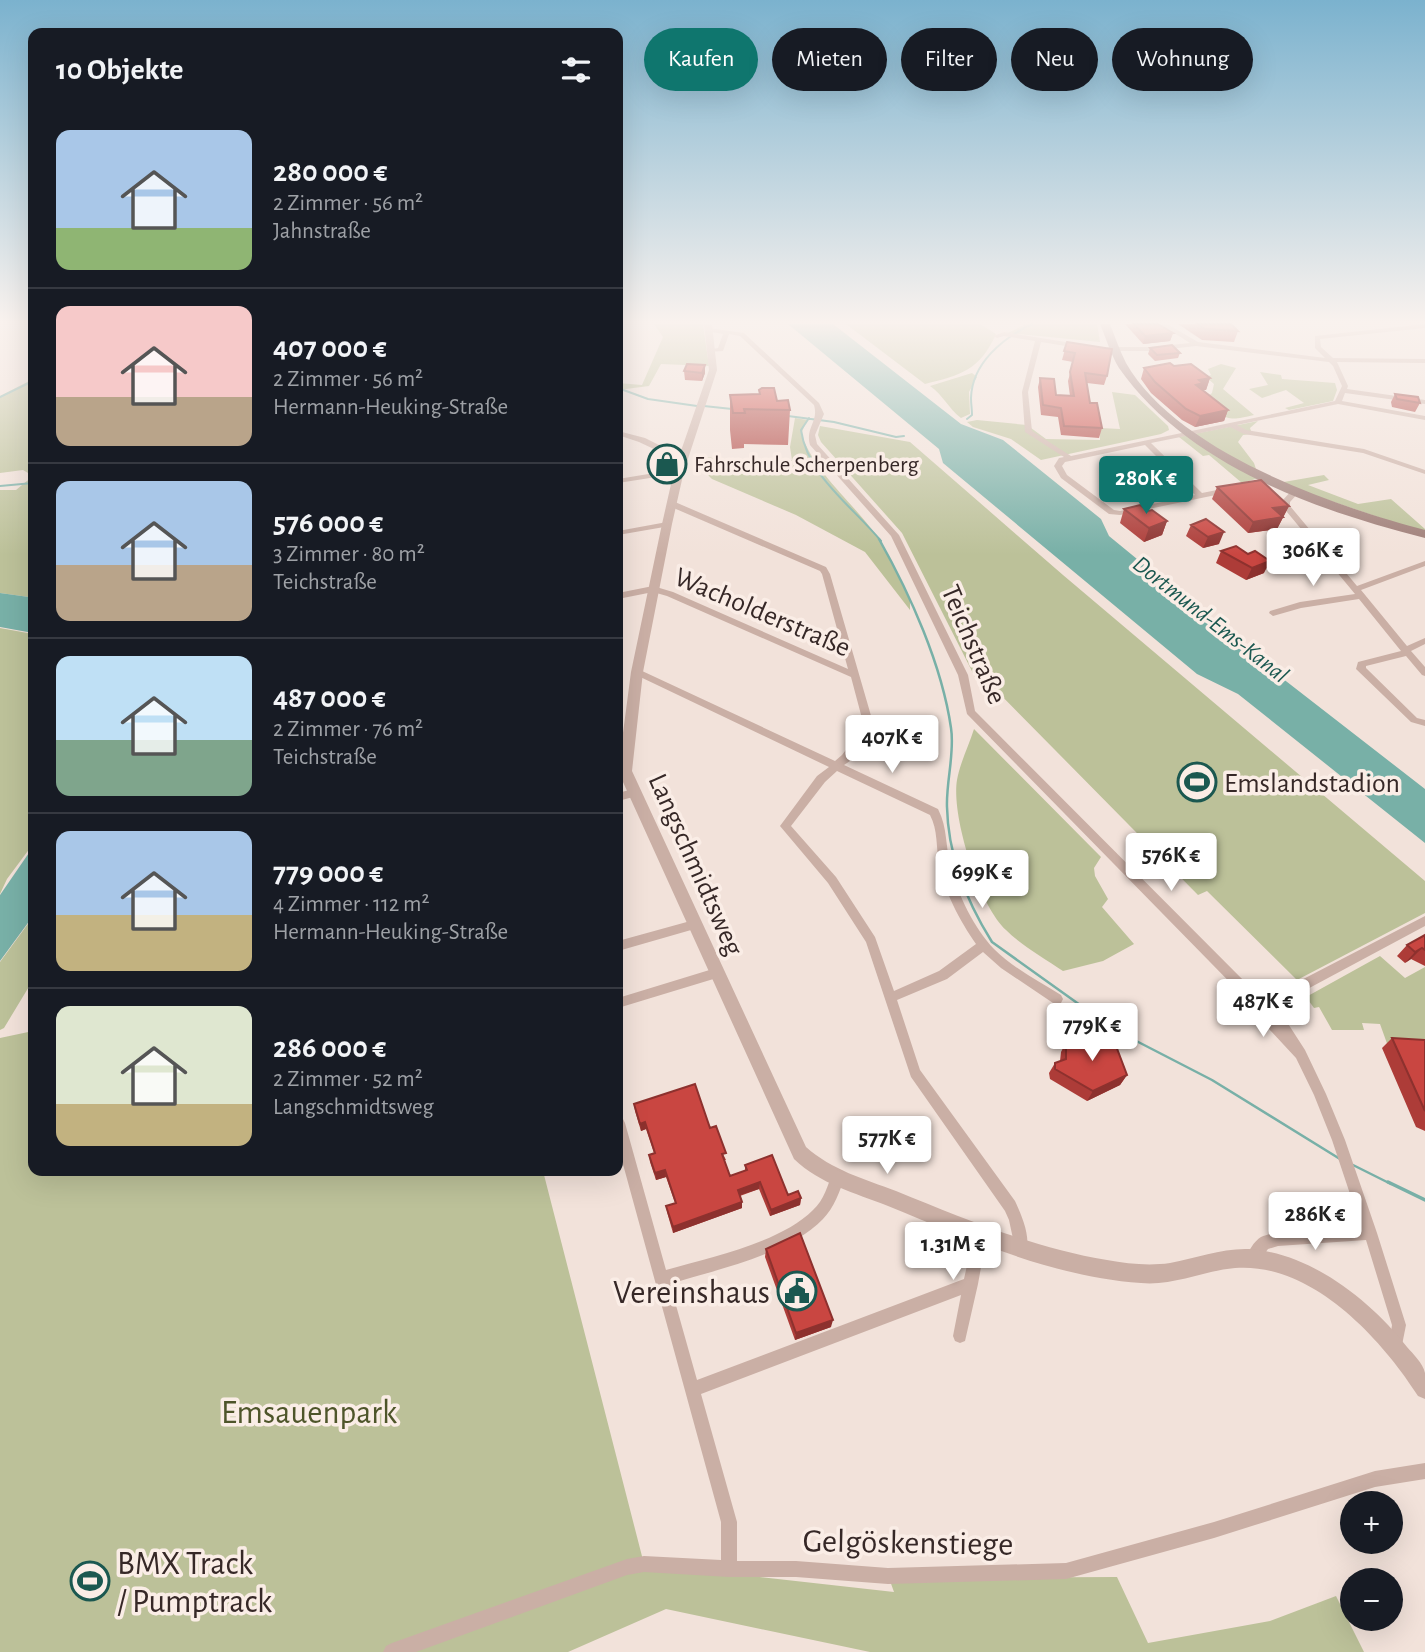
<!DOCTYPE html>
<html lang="de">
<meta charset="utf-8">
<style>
body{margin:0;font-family:"Alegreya Sans",sans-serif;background:#242831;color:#f1f3f6;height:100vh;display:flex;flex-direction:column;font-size:26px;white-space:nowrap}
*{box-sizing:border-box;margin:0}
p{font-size:23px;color:#9ea1a6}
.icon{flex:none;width:38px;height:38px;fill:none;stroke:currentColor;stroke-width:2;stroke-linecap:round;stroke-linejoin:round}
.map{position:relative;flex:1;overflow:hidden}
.panel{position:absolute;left:28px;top:28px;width:595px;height:1148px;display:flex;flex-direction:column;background:#171b24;border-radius:14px;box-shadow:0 7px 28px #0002}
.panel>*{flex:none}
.banner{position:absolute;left:644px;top:28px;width:665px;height:63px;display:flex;gap:14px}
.buttons{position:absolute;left:1340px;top:1491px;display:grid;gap:14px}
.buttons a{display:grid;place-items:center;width:63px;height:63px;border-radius:50%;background:#171b24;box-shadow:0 7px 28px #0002;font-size:35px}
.price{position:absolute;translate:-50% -60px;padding:0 16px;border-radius:7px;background:#fff;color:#222;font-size:23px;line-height:46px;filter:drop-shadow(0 2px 4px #0008)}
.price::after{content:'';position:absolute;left:50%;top:42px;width:21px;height:16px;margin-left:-10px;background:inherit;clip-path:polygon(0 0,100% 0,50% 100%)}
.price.active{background:#0f766e;color:#fff}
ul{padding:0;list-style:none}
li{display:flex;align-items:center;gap:21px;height:175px;padding:0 28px}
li+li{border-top:2px solid #363941}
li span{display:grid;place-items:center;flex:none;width:196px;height:140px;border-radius:14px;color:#555}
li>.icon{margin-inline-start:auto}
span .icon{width:84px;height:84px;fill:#fffc;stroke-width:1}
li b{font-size:30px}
h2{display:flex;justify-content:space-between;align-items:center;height:84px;padding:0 28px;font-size:30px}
.pill{padding:0 24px;border-radius:32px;background:#171b24;box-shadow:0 7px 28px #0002;font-size:24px;line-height:63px}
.pill.active{background:#0f766e;color:#fff}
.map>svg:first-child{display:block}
</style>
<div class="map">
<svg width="1425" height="1652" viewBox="0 0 1425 1652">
<rect width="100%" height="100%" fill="#f2e2da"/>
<path fill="#bcc199" d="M654 324H703L709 366 661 364 649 386 618 390V383L642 385 663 337Z
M846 324H980L996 334C980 370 961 375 925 384Z
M1026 324H1097L1100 342 1008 333Z
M1221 364 1236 368 1223 389 1254 415C1226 422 1225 420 1207 397L1212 393 1214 384 1206 377 1211 375 1208 369Z
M1260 372 1281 375 1282 379 1335 383 1337 390 1333 401 1289 410 1285 408 1304 403 1286 390 1262 398 1249 389 1268 385Z
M972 373 977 377 969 392 970 414 961 418C948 408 944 396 930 386Z
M33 379V601L29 597 0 593V490H16L33 476 23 470 0 473V396Z
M1112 392 1135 395 1168 426 1169 430 1161 434 1041 460 1011 439 973 427 967 422 977 420 1027 425 1046 439 1100 440V428L1120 429Z
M795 418 807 420 801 434C817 476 853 502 878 538 891 557 900 580 910 601V610L865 552 796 515 712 479 703 470 702 463 708 457 717 459 721 464 792 460 790 447Z
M1258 421 1250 428 1252 434 1243 435 1238 442 1254 463 1259 478 1242 483 1209 455 1203 456 1179 437Z
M820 426 910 442 1063 575 1425 881V913L1297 980 1207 891 1198 895 987 681H977L902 533 821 442 818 435Z
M1324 475 1329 480 1308 485 1358 504 1391 499 1425 529V533L1278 483Z
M0 628 33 634V844L7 879 0 894Z
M974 729 1101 857 1094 868 1095 876 1108 899 1102 907 1134 944 1103 961 1063 971C1044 958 1022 946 1006 930 979 905 951 816 957 780 960 763 969 745 974 729Z
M33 917V980L4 1028 0 1030V962Z
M1380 956 1405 978 1425 967V1050L1389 1049 1380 1024 1362 1023 1364 1030H1332L1319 1007 1314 1008 1306 997Z
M33 1031V1171H543L644 1564 894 1592 889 1578 1117 1577 1148 1643 1270 1621 1336 1596 1364 1652H870L666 1609 568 1652H0V1038Z"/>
<path fill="#78b0a7" d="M788 324H833L961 424 1003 440 1101 519 1109 536 1282 678 1425 789V843L1238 694 1197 674 943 463 939 449Z
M0 593 29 597 33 602V633L0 627Z
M33 847V916L0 961V895Z"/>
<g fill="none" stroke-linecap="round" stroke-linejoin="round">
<path stroke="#78b0a7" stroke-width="2" d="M618 388 648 399 697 406
M0 397 33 381
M704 406 732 409
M788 416 834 422 896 437 904 436
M809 418 801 430C807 475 853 507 881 541
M967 419 972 415C972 409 971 404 971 398 972 363 1003 338 1032 324
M0 486 33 483"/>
<path stroke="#78b0a7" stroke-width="2.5" d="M879 539C910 594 942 665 951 728 955 753 946 781 947 807 948 855 967 902 992 942L1115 1030 1212 1080 1340 1159
M1353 1165 1391 1184"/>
<path stroke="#78b0a7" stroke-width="3.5" d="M1388 1182 1425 1200"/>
<path fill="#caafa5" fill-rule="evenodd" d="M1160 324H1167L1198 342 1325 358 1315 348V336L1425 324V328L1320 339 1321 347 1333 358 1425 359V363L1337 362 1348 386 1347 389 1425 400V404L1345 393 1342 401 1425 416V420L1338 404 1237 425 1246 430 1364 449 1425 470V474L1363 453 1244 434 1230 427 1151 443 1202 493 1227 488 1231 490 1230 492 1120 515 1109 514 1061 478 1054 466 1059 458 1064 457 1025 432 1022 392 1035 341 1004 336 997 338 994 336 1004 332 1078 344 1081 346 1078 348 1041 342 1028 392 1032 431 1071 456 1335 401 1342 386 1333 366 1329 362 1196 346 1151 351H1108L1105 349 1108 347H1151L1190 343ZM1145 445 1195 495 1120 511 1114 510 1067 475 1062 466 1065 462Z
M708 328 744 333 819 403 824 414 815 435 817 444 899 535 968 675 975 711 1263 1000 1425 916V926L1272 1008 1285 1019 1305 1050 1326 1094 1345 1140 1377 1233 1406 1325 1401 1350 1396 1352 1391 1350 1389 1345 1392 1325 1366 1240 1278 1246 1268 1249 1257 1264 1252 1266 1247 1264 1245 1259C1248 1252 1254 1241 1261 1237 1279 1228 1339 1228 1361 1227L1332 1140 1314 1095 1296 1058 1269 1029 1258 1011 967 714 958 675 891 536 810 445C805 427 819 422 814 405L740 336 729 334 723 351 708 352V350L718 348 723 334 706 331V329Z
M618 431 645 438 679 455 684 454 688 456 684 458 675 459 639 442 618 435Z
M679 469H682V473L618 483V479Z
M1293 489 1300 491 1290 502V506L1357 586 1425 561V566L1361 590 1407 646 1425 638V644L1411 651 1425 667V676L1422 675 1406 656 1366 666V668L1417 718 1425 720V726L1411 722 1356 669 1358 662 1401 651 1359 599 1301 608 1273 616 1269 613 1270 611 1300 602 1355 594 1282 506V501Z
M669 502H675L826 567 830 574 874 726 850 761 844 765 938 809C948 828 945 847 951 867 958 895 974 928 994 949 1013 968 1039 981 1061 995L1063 999 1061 1003 1057 1004 1053 1003 1001 968 983 952 947 979 897 1000 920 1070 1015 1201C1022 1216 1031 1237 1026 1253L1021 1255 1016 1253 1009 1220 1005 1211 911 1077 866 942 828 883 780 826 817 776 829 767 634 674 632 672 634 670H640L835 761 842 755 864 726 851 677 667 596 653 592 618 599V593L653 586 673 592 848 669 822 574 820 571 669 506ZM837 771 930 815C938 830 936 847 939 864 944 891 960 921 976 944L939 971 894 991 875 937 836 877 791 826 825 782Z
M667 522H670V526L618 535V531Z
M633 789 637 790 638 793 637 796 618 801V793Z
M694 920 698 922 700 925 698 928 618 951V941Z
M716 968 720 969 722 973 720 977 618 1008V998Z
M618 1117 623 1119 625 1123 666 1270C711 1257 780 1243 813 1210 824 1200 828 1185 833 1171L838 1169 843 1171 845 1176C840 1191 834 1208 823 1219 790 1254 715 1270 670 1284L697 1380 964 1279 975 1229 980 1227 985 1229 987 1234 978 1284 965 1341 960 1343 955 1341 953 1336 961 1295 701 1394 737 1522V1561H796L888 1568 1066 1563 1214 1522 1375 1471 1425 1463V1479L1375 1487 1214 1538 1066 1579 888 1584 796 1577H729L644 1572 627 1575 416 1652H383L386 1646 392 1643 627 1559 644 1556 721 1560V1522L618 1146Z"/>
<path fill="#caafa5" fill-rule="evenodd" d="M704 324H712L717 370 684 471 672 524 643 672 632 771 806 1147C832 1170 864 1179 896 1191 965 1219 1034 1248 1107 1260 1128 1264 1150 1266 1170 1263 1197 1258 1222 1248 1249 1249 1311 1253 1370 1300 1407 1347 1413 1354 1423 1363 1425 1373 1425 1381 1425 1391 1425 1399L1418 1396C1381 1338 1311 1262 1235 1268 1203 1271 1173 1286 1141 1283 1052 1277 969 1239 888 1206 855 1193 820 1184 794 1159L618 771 631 672 662 524 674 471 709 370Z"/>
<path fill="#9e7d77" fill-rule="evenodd" d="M1100 324H1110C1115 337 1120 351 1126 363 1176 451 1333 506 1425 530V538C1315 510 1187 465 1119 368 1111 355 1106 338 1100 324Z"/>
</g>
<path fill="#ad3c38" d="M1125 324H1158L1173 333 1170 341 1143 344Z
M1178 324H1231L1238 331 1234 342 1202 340Z
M1067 342 1107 376 1104 385 1087 383 1090 403 1102 428 1099 438 1061 435 1058 417 1041 415 1038 387 1040 378 1056 395 1070 396 1068 381 1073 362 1062 360Z
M1150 348 1180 353 1178 358 1155 361 1148 354Z
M1174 366 1210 378 1206 390H1203L1228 410 1224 421 1195 427 1182 420 1151 393 1141 379 1144 368Z
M684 371 705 373 702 381 685 380Z
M759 390 790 410 788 445 744 444V448L732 449 730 430V395L759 394Z
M1395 394 1420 403 1415 412 1392 407 1391 402Z
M1217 487 1289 506 1277 529 1248 533 1212 499Z
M1124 509 1148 511 1167 521 1162 535 1144 542 1120 523Z
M1191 525 1219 544 1203 548 1186 536Z
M1276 550 1302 561 1296 573 1283 574 1271 561Z
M1221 551 1248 554 1264 573 1246 580 1216 563Z
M1425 935V966L1411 959 1405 963 1397 956 1407 945Z
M1392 1038 1425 1040V1131L1416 1127 1382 1048Z
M1066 1042 1127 1075 1120 1085 1087 1101 1050 1079 1049 1073 1055 1063 1060 1061 1061 1052Z
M634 1104 710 1128 726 1160H724L730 1176 745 1171V1165L788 1195 801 1198 800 1205 770 1216 759 1189 740 1196 742 1208 673 1233 667 1212 666 1206 675 1203 666 1177 656 1180 650 1162 649 1155 654 1153 646 1129 641 1131 635 1111Z
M766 1249 831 1327 795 1340 765 1257Z"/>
<path fill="#8d312e" d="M1173 333 1170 341 1143 344 1145 336Z
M705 365V373L702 381V373Z
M1210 378 1206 390H1200L1196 385 1199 380Z
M1228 410 1224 421 1195 427 1200 416Z
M1289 506 1277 529 1248 533 1253 522 1273 508Z
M1167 521 1162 535 1144 542 1149 528Z
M1224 532 1219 544 1203 548 1208 537Z
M1270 561 1264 573 1246 580 1252 568Z
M1422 948 1411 959 1405 963 1415 952Z
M1127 1075 1120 1085 1087 1101 1093 1091Z
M645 1122 646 1129 641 1131 640 1124Z
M665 1170 666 1177 656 1180 655 1173Z
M760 1182 759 1189 737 1196 738 1190Z
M801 1198 800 1205 770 1216 771 1210Z
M742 1202V1208L673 1233V1227Z
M833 1320 831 1327 795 1340 796 1333Z"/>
<path fill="#c94641" stroke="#8d312e" stroke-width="2" d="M1134 324H1158L1173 333 1145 336Z
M1198 324H1231L1238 331 1205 329Z
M1067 342 1112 349 1107 376 1085 373 1090 403H1097L1102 428 1064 426 1061 408 1043 405 1040 378 1054 379 1056 395 1074 396 1070 372 1075 353 1064 351Z
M1172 345 1180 353 1157 355 1150 348Z
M1170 363 1174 366 1191 364 1210 378 1199 380 1203 383 1196 385 1228 410 1200 416 1186 409 1155 382 1144 368Z
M687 364 705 365 702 373 684 371Z
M762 388H774L777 401 788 400 790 410 744 409 745 413H733L730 395 760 394 759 390Z
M1395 394 1418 397 1420 403 1397 399Z
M1261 480 1289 506 1273 508 1283 517 1253 522 1217 487Z
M1140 505 1148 511 1152 510 1167 521 1149 528 1124 509Z
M1206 519 1224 532 1208 537 1191 525Z
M1236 546 1248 554 1255 551 1270 561 1252 568 1221 551Z
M1290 548 1302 561 1289 563 1276 550Z
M1425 935V950L1422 948 1415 952 1407 945Z
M1078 1036 1087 1042 1099 1037 1116 1046 1127 1075 1093 1091 1055 1069V1063L1066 1059V1042Z
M1392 1038 1425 1040V1111Z
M695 1084 710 1128 716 1126 726 1153 722 1154 730 1176 747 1170 745 1165 772 1155 788 1195 798 1191 801 1198 771 1210 760 1182 738 1190 742 1202 673 1227 666 1206 676 1203 665 1170 655 1173 649 1155 655 1153 645 1122 640 1124 634 1104Z
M800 1233 833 1320 796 1333 766 1249Z"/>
<linearGradient id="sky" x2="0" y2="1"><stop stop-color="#7bb2ce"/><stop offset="0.58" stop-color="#f9f2ee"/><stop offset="1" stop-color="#f9f2ee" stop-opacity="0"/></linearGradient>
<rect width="1425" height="555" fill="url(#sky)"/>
<defs>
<symbol id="shop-ring" viewBox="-11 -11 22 22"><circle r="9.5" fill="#faede6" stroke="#1b5850" stroke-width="1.5"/><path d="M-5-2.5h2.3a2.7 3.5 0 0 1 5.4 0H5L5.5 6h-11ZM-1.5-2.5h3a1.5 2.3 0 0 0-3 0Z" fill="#1b5850"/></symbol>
<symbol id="stadium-ring" viewBox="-11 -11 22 22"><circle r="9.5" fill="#faede6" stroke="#1b5850" stroke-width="1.5"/><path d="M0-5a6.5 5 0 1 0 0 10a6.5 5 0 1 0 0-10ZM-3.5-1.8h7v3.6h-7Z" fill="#1b5850"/></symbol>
<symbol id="civic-ring" viewBox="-11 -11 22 22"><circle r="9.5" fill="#faede6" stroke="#1b5850" stroke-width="1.5"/><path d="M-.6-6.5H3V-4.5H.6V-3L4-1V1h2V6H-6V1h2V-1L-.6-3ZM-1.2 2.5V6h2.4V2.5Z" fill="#1b5850"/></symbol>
</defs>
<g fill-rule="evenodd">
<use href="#shop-ring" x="645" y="442" width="44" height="44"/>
<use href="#stadium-ring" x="1175" y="760" width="44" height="44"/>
<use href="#civic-ring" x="775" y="1269" width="44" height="44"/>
<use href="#stadium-ring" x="68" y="1559" width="44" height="44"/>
</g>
<g text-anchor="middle" stroke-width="7" stroke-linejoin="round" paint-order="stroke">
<g font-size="23" fill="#362827" stroke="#faede6" text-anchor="start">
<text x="694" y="472">Fahrschule Scherpenberg</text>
</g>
<g font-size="24" font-style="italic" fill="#1b5850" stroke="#faede6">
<text transform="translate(1211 619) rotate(38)" y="8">Dortmund-Ems-Kanal</text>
</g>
<g font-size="28" fill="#362827" stroke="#faede6">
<text transform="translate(763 611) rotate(23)" y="10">Wacholderstraße</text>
<text transform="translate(975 644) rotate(67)" y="10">Teichstraße</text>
<text transform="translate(697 864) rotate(66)" y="10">Langschmidtsweg</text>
</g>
<g font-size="28" fill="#362827" stroke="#faede6" text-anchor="start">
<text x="1224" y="792">Emslandstadion</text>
</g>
<g font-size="33" fill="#362827" stroke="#faede6" text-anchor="end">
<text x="770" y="1303">Vereinshaus</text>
<text x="117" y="1574" text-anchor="start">BMX Track<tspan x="117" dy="38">/ Pumptrack</tspan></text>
</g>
<g font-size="33" fill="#4e552a" stroke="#faede6">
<text x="309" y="1423">Emsauenpark</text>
</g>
<g font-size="33" fill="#362827" stroke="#faede6">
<text transform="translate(908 1541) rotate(1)" y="12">Gelgöskenstiege</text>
</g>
</g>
</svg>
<div class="buttons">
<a>+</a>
<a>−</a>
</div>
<b class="price active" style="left:1146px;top:516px">280K €</b>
<b class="price" style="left:1313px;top:588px">306K €</b>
<b class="price" style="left:892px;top:775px">407K €</b>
<b class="price" style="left:1171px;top:893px">576K €</b>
<b class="price" style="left:982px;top:910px">699K €</b>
<b class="price" style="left:1263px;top:1039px">487K €</b>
<b class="price" style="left:1092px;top:1063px">779K €</b>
<b class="price" style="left:887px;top:1176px">577K €</b>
<b class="price" style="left:1315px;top:1252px">286K €</b>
<b class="price" style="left:953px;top:1282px">1.31M €</b>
<div class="banner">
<a class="pill active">Kaufen</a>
<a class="pill">Mieten</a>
<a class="pill">Filter</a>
<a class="pill">Neu</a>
<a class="pill">Wohnung</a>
</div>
<section class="panel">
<h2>10 Objekte<svg class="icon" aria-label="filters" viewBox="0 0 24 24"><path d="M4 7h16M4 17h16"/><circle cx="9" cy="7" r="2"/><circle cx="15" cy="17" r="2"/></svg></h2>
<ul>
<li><span style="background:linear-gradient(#a9c7e8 70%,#8fb573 0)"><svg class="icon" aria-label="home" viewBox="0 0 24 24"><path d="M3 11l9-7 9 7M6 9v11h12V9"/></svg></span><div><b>280 000 €</b><p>2 Zimmer · 56 m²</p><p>Jahnstraße</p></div></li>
<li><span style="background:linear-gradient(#f6c9c9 65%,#b9a48a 0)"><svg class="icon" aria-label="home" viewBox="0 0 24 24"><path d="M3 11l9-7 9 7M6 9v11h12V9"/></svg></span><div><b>407 000 €</b><p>2 Zimmer · 56 m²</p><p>Hermann-Heuking-Straße</p></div></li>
<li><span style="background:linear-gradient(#a9c7e8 60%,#b9a48a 0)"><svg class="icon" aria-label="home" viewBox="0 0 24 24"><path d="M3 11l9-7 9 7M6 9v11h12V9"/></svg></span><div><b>576 000 €</b><p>3 Zimmer · 80 m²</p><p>Teichstraße</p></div></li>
<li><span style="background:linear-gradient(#bfe0f5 60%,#7fa58c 0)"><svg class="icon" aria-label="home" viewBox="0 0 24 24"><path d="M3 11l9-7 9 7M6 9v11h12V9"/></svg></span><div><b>487 000 €</b><p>2 Zimmer · 76 m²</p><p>Teichstraße</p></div></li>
<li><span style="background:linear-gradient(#a9c7e8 60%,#c2b280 0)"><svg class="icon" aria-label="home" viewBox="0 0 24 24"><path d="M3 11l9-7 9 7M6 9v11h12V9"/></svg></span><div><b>779 000 €</b><p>4 Zimmer · 112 m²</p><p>Hermann-Heuking-Straße</p></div></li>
<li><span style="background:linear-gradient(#dfe7d0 70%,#c2b280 0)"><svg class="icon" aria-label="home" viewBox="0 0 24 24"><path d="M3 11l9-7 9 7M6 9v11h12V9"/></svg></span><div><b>286 000 €</b><p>2 Zimmer · 52 m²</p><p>Langschmidtsweg</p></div></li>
</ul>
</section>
</div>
